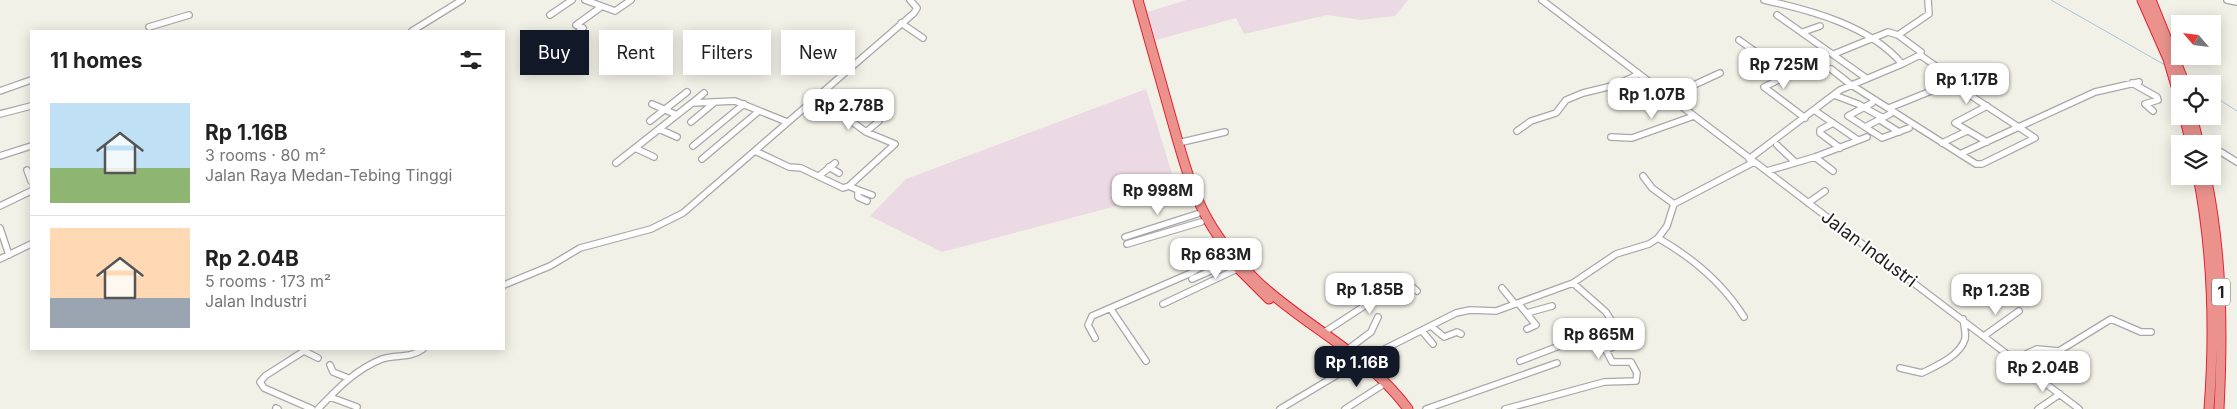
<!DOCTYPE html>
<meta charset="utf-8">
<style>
body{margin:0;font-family:Inter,sans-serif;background:#f6f6f6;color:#222;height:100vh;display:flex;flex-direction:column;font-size:19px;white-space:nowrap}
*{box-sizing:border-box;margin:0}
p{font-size:16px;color:#767676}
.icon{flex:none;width:28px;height:28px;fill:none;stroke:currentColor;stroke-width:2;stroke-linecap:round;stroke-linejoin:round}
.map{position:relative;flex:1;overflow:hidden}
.sheet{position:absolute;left:30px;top:30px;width:475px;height:320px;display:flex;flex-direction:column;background:#fff;border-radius:0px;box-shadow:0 2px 12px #0003}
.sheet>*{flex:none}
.guide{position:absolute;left:520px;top:30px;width:475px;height:45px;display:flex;gap:10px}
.needle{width:32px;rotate:298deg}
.fabs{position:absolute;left:2171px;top:15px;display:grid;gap:10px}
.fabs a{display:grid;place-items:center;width:50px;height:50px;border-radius:0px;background:#fff;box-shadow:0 2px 12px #0003;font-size:25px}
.price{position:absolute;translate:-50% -42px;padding:0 11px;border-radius:10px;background:#fff;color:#222;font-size:16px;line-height:32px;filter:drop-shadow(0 1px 2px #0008)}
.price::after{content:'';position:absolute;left:50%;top:30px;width:15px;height:11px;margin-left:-8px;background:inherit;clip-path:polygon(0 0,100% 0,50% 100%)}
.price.selected{background:#111827;color:#fff}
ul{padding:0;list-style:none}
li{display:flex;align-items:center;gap:15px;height:125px;padding:0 20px}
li+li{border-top:1px solid #e0e0e0}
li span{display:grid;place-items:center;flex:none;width:140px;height:100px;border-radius:0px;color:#555}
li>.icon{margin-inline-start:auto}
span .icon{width:60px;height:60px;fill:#fffc;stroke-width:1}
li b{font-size:21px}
h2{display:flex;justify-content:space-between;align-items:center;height:60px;padding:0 20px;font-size:21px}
.chip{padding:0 18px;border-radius:0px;background:#fff;box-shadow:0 2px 12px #0003;font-size:18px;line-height:45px}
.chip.selected{background:#111827;color:#fff}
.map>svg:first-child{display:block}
</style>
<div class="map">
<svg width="2237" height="409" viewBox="0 0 2237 409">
<rect width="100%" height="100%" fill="#f2f1e7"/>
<path fill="#ebd9e3" d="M1187 0H1408L1395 16 1361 20 1327 15 1244 34 1236 18 1156 40 1147 12Z
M1146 89 1177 190 942 252 870 216 906 179Z"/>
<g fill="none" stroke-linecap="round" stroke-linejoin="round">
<path stroke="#a6c5e1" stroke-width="1" d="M2051 0 2165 65
M2188 79 2196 84
M2212 95 2237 111"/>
<defs>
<path id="minor" d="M585 0 615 11 631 0
M1542 0 2079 409
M2227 0 2237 2
M550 15 572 0
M1777 15 1866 78
M901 23 923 38
M149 27 189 15
M412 31 462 0
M1803 32 1820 26
M577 33 583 28 576 25 601 7
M1898 35 1929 14 1928 0
M1739 40 1788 75
M1796 64 1791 74 1764 87 1805 118
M1902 64 1920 55
M1831 69 1850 84 1976 164H1982L2035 138 1947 80 1940 69 1920 55 1921 52 1898 35 1888 32 1834 54
M2132 83 2157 97 2158 100 2145 104 2153 111
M0 91 31 80
M1834 95 1858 104 1883 118
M1668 97 1720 73
M692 103 704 93
M1872 103 1848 116 1882 138 1909 128
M652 104 677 115
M1987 106 1955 123 1987 142
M1889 108 1936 89 1947 80
M1814 110 1858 140
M0 114 31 106
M1880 120 1899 132
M650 121 687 92
M691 122 715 102
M1833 123 1820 130V133L1840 148
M1865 127 1890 114
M659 129 677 137
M1517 131 1531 121 1556 113 1566 100 1583 93 1616 85 1639 74
M866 132 879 121V110L884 104
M1611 137 1632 138 1694 116
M1178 143 1225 132
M1942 143 1967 131
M1777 145 1795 162
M693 146 744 104
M635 148 654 157
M755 151 789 167 801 168 843 188 849 186 895 144 866 132 843 115 809 103
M2221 152 2237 162
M1960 154 2095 92 2139 82
M0 156 31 146
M1815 157 1833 171
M702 159 759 111
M1749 159 1840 90 1902 64C1871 26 1810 10 1764 0
M616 163 692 103 735 101 787 122
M829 167 839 173
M27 170 31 181
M1767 171 1815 157 1867 137
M819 176 835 163
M1643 176 1652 188 1674 204
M849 186 858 190V197L867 201
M858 190 872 195
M1808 203 1825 191
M0 206 31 191
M0 228 9 255
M1125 237 1197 214
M1658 238C1693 258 1722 282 1744 317
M1127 244 1201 222
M0 259 31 244
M1192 279 1231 262
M504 285 550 266 580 248 651 229 683 213 914 13 917 8 910 0
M1502 288 1515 304
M1518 303 1536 325 1527 329
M1163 304 1237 269
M1110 308 1146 361
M1527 313 1552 306
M1431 326 1444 337 1457 332 1461 334
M1422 331 1433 344
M1323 333 1398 284H1409L1417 291
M1984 336 2019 311
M1095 338 1088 325 1092 316 1191 273 1224 252
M1347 350 1371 332 1378 317
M2015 359 2037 349 2059 351 2111 319 2141 332H2151
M1520 361 1614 325 1606 312 1573 283
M330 365 333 372 348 378
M1900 368 1922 373C1936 366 1960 356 1965 339 1966 333 1964 325 1963 319
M330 397 357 407
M276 408 278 409
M312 409 264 388 260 382 265 376 304 351 318 358
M318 409C337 389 356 369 382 359 397 354 409 359 423 349
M1280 409 1357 363 1456 313 1470 310 1496 311 1573 283 1616 254 1649 244 1658 238 1667 226 1674 204 1754 162
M1345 409 1381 386
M1426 409 1557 363
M1505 409 1604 382 1636 381 1637 373 1631 362H1612L1606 350 1619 344 1620 337 1614 325
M2038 409 2060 394"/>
<path id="highway" d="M1138 0C1149 39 1160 78 1171 117 1181 152 1190 188 1208 220 1221 243 1239 264 1258 282 1306 327 1369 355 1408 409
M2142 0 2168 59 2180 100
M2151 0 2185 84
M2184 116 2191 144
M2192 116 2199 144
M2198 176C2213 254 2215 330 2209 409
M2206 176C2222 253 2223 330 2219 409
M1232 262 1269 299"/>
</defs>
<use href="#minor" stroke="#a8a8a8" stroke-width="8"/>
<use href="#highway" stroke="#e42134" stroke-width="11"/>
<use href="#minor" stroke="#fff" stroke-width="5.5"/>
<use href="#highway" stroke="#eb928d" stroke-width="9"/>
</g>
<g text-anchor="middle" stroke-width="4" stroke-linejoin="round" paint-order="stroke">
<rect fill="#fff" stroke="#646464" stroke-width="1" x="2212" y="278.5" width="18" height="27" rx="4"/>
<g font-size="16" font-weight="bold" fill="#212121">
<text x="2221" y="298">1</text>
</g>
<g font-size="18" fill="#212121" stroke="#fff">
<text transform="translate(1869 249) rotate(37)" y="6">Jalan Industri</text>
</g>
</g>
</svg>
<div class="fabs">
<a><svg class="needle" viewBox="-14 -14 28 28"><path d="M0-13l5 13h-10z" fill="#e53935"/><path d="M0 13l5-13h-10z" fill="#767676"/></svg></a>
<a><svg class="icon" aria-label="locate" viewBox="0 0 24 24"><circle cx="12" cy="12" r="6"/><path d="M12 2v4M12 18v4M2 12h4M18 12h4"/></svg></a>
<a><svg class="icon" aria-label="layers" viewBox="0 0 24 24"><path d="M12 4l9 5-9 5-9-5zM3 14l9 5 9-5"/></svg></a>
</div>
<b class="price" style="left:1784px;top:90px">Rp 725M</b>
<b class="price" style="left:1967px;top:105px">Rp 1.17B</b>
<b class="price" style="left:1652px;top:120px">Rp 1.07B</b>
<b class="price" style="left:849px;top:131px">Rp 2.78B</b>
<b class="price" style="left:1158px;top:216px">Rp 998M</b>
<b class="price" style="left:1216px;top:280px">Rp 683M</b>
<b class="price" style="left:1370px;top:315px">Rp 1.85B</b>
<b class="price" style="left:1996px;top:316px">Rp 1.23B</b>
<b class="price" style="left:1599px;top:360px">Rp 865M</b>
<b class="price selected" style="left:1357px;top:388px">Rp 1.16B</b>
<b class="price" style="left:2043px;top:393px">Rp 2.04B</b>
<div class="guide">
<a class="chip selected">Buy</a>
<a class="chip">Rent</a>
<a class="chip">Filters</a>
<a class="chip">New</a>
</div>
<section class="sheet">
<h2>11 homes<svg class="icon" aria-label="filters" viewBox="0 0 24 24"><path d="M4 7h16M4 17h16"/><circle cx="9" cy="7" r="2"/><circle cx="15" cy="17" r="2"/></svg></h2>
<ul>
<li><span style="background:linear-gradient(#bfe0f5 65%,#8fb573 0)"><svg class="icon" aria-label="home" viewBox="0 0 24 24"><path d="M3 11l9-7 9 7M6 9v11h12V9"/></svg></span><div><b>Rp 1.16B</b><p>3 rooms · 80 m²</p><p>Jalan Raya Medan-Tebing Tinggi</p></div></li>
<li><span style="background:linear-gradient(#ffd9b3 70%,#9aa5b1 0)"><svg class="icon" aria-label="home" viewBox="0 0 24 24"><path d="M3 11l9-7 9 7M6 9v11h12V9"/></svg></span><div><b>Rp 2.04B</b><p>5 rooms · 173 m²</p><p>Jalan Industri</p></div></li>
</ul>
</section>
</div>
